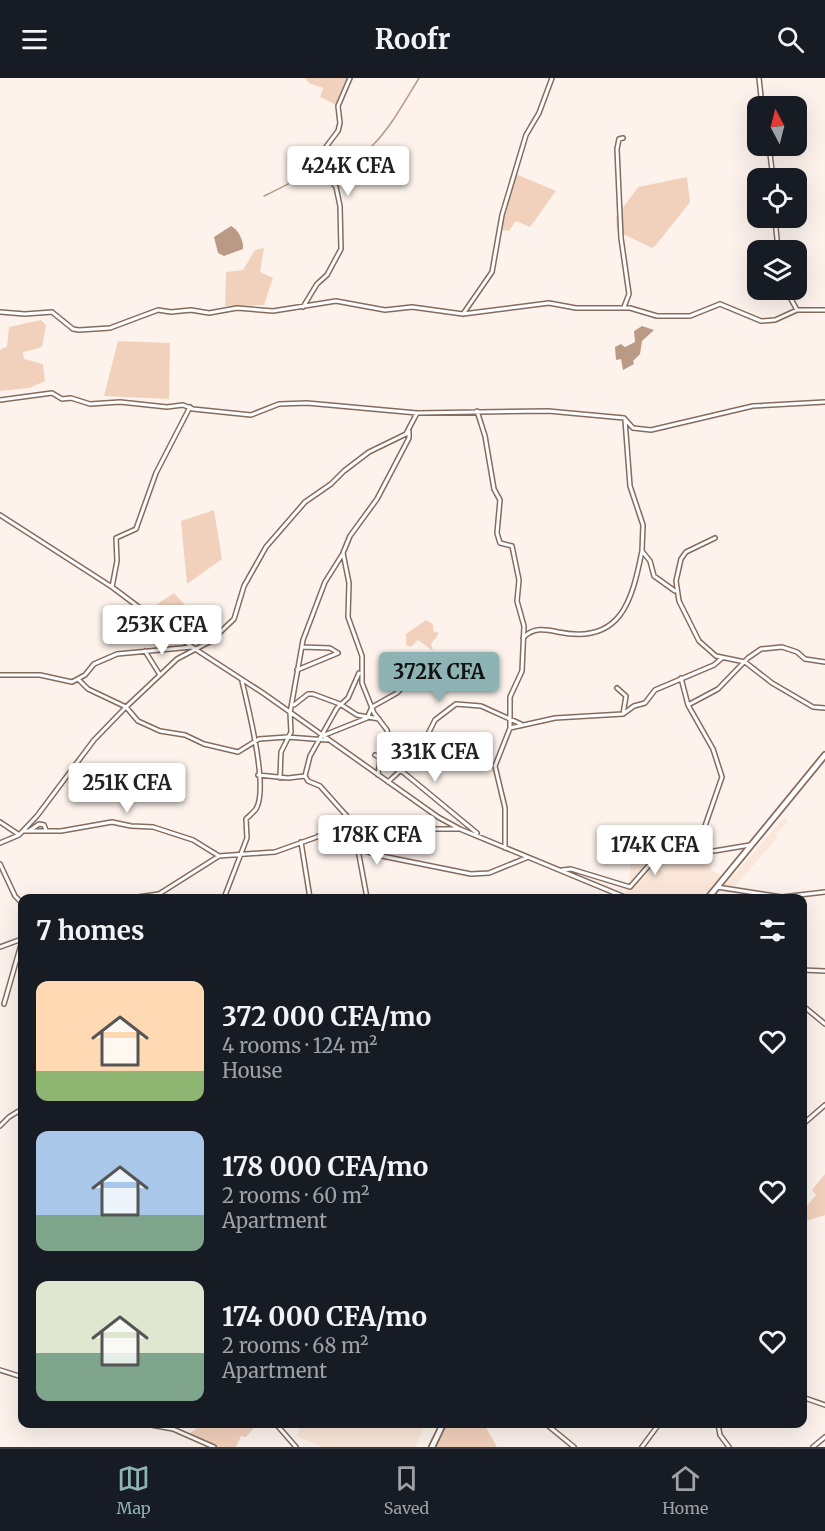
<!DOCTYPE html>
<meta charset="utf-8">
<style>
body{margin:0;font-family:Merriweather,serif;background:#20242c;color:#f1f3f6;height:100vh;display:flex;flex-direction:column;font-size:22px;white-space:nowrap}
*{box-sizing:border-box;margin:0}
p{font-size:20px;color:#9ea1a6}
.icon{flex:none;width:33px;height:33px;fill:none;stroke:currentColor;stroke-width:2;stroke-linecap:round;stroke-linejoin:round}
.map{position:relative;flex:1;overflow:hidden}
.sheet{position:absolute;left:18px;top:816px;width:789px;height:534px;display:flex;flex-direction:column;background:#171b24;border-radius:12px;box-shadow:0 6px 24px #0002}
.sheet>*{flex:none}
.needle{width:39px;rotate:353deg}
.fabs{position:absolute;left:747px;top:18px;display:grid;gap:12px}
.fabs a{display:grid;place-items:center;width:60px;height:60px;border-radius:12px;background:#171b24;box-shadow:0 6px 24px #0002;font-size:30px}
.price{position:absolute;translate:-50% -51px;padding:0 14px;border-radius:6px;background:#fff;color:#222;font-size:20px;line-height:39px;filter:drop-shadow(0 2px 3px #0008)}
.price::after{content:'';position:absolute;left:50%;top:36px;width:18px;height:14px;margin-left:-9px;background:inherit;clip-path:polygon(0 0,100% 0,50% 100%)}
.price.current{background:#8eb3b5;color:#111}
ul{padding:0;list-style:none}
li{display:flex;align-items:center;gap:18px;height:150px;padding:0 18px}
li span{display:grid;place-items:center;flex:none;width:168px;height:120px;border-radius:12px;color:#555}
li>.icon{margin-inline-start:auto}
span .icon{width:72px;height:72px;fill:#fffc;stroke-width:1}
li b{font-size:26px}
h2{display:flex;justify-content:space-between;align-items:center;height:72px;padding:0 18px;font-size:26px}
header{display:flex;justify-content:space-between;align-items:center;height:78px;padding:0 18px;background:#171b24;font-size:27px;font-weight:700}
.menu{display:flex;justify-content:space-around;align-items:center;height:84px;border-top:2px solid #363941;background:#171b24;font-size:16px;color:#9ea1a6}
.menu a{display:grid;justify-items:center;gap:3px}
.menu .current{color:#8eb3b5}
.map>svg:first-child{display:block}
</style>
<header><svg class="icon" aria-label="menu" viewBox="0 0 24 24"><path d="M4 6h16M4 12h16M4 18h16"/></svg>Roofr<svg class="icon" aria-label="search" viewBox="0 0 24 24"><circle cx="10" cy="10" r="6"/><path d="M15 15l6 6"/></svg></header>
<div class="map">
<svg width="825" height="1369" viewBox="0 0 825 1369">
<rect width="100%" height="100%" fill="#fdf3ec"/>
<path fill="#fbe7da" d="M784 740 788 743 776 757 778 759 735 808H724Z
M702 761 714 773 711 792 725 800 708 820 623 819 629 805 631 782 655 776 657 781 677 771 679 785H693L691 770 697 771V762Z
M302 1346H426L415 1369H322L296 1358Z"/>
<path fill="#f2d1bc" d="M305 0H350L338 28 320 19 323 10 309 5Z
M516 96 556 113 530 149 516 143 509 153 500 152 502 137Z
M687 99 690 124 656 167 652 170 617 153 616 139 638 109Z
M264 170 260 194 273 200 264 227 225 228 226 194 243 192 255 172Z
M41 242 46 247 42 269 23 274 24 281 43 286 45 303 29 310 0 313V272L7 268 9 249Z
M118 263 170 265 169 321 104 318Z
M214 432 222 481 187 506 181 443Z
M174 515 210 555 202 563 157 526Z
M426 542 433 546V553L439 555 431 566 433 573 418 562 411 569 406 567V556Z
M825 1096V1137L803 1144V1126L807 1128 816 1117 812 1112Z
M203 1346H257L246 1359 241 1358 236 1369H210L186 1358Z
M445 1346H484L497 1369H435Z"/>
<path fill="#ba9985" d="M231 148C238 151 244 163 243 171L224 178 218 175 214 159Z
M642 248 654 252 642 263 640 276 633 283 634 286 623 292 621 281 616 282 615 269 621 266 625 269 635 264 634 253Z"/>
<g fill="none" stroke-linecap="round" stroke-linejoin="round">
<path stroke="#ba9985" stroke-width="1.5" d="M264 118C284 109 302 98 322 88 339 80 358 82 372 68 391 49 405 23 419 0"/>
<defs>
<path id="minor" d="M759 0 762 28
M623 60 619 61 617 71 621 160 629 216 624 229
M769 68 773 100
M775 140 778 172
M786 212 797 232
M303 229 317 206 327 197 341 171 340 128 336 109 316 82 338 53 340 45 338 28 350 0
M0 234 25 236 52 234 73 251 79 252 110 250 158 232 171 234 191 232 209 235 237 230 273 233 336 223 385 232 412 229 463 236 549 225 576 230H630L657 238H690L720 226 761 243 775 242 797 232H825
M463 236 492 194 502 137 526 57 539 35 552 0
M0 322 52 315 62 321 71 320 90 326 120 324 167 329 183 327 193 331 251 337 279 326 307 325 417 335 548 333 624 340 633 350 651 352 753 328 825 324
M477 333 485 358 494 411 500 422 497 455 500 465 512 468 519 502 517 523 524 548 522 593 510 619V650L495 688 505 730V770
M625 342 630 408 643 447 642 473 650 483 654 498 675 513
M0 437 112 509 192 569 263 615 438 739 460 751 627 820
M715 460 686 474 681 481 676 503 679 523 699 563 716 578 745 584 772 605 813 629 825 630
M112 509 117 483 116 460 136 451 156 395 190 329
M523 560C533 549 545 551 558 554 621 567 632 523 642 473
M302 569 330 570 338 575
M145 573 160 597
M297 592 338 575
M359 595 348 620 337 630 310 678 305 698 308 703 320 708 353 745 367 820
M0 597H40L72 604 85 597 94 586 117 576 192 569
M681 600 688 627 713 671 722 699 697 771
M78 601 88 611 126 629 138 643 160 653 185 657 204 666 238 674 259 661 287 659 327 662
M617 610 626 618 623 636
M294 627 308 616H313L340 626 357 637 379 641
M688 627 718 611 748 580 761 571 782 569 797 574 805 581 825 584
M510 650 555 640 623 636 634 628 645 625 655 612 714 587 722 580
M322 658 367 640 372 629 397 615 405 606 449 600
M375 677 398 690 477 755
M258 697 288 700 305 698
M378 697 380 680 389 660 387 652 374 635 362 605V578L348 539 349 505 343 475 350 458 377 421 409 360V353
M280 700 281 674 291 654 290 635 303 562 325 504 342 477
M388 704 401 692 403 682 426 660 435 642 456 626 481 628 521 646
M0 744 18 756
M23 753H61L112 744 131 748 153 749 193 762 219 778
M29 753 39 746 44 747 46 752
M318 758 377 777 471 796 489 795 526 780
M301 764 310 820
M0 765 19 757 37 738 94 662 125 630 177 581 211 563 234 541 244 508 266 469 305 424 331 406 344 393 369 374 406 356 417 335
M0 786 15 818 22 825
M562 792 571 791 630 809 651 785 677 771 714 773 750 767
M717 809 782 819 825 814
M131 820 159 816 219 778 275 774 367 741 433 751H458
M224 820 247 760 246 741C249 738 253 735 256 731 269 710 248 629 242 603
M0 869 22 861
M802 892 825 893
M4 926 22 863
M802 927 825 946
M802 1047 825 1027
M0 1048 9 1039 22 1031
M0 1292 22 1299
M802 1319 825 1327
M146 1346 173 1351 214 1369
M276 1346 296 1369
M546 1346 574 1369
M718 1346 720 1357 729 1369
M642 1369 659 1346
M813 1369 825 1359"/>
<path id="tertiary" d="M708 820 825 677
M432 1369 443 1346"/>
</defs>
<use href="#minor" stroke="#846c5e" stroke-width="6"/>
<use href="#tertiary" stroke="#846c5e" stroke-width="8"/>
<use href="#minor" stroke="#fff" stroke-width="3"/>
<use href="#tertiary" stroke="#fff" stroke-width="4.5"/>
</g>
</svg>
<div class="fabs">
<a><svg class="needle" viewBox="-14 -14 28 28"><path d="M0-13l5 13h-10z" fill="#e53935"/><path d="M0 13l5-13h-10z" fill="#9ea1a6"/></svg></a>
<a><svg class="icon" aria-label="locate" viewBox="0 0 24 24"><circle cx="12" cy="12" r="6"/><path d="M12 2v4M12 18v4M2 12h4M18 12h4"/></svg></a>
<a><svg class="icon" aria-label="layers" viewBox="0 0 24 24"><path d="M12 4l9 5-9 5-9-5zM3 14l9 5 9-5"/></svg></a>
</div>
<b class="price" style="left:348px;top:119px">424K CFA</b>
<b class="price" style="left:162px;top:578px">253K CFA</b>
<b class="price current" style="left:439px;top:625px">372K CFA</b>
<b class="price" style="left:435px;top:705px">331K CFA</b>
<b class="price" style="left:127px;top:736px">251K CFA</b>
<b class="price" style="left:377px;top:788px">178K CFA</b>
<b class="price" style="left:655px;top:798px">174K CFA</b>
<section class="sheet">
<h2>7 homes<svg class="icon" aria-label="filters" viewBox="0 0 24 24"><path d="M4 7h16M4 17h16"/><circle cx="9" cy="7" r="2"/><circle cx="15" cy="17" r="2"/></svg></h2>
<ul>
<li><span style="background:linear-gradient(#ffd9b3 75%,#8fb573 0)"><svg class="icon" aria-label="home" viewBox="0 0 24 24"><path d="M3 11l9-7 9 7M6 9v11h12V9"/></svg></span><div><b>372 000 CFA/mo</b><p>4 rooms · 124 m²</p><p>House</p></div><svg class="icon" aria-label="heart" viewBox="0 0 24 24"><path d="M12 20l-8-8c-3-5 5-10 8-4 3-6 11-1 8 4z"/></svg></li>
<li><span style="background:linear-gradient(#a9c7e8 70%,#7fa58c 0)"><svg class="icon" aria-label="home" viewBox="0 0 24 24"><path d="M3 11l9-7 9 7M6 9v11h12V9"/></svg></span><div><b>178 000 CFA/mo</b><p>2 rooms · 60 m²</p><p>Apartment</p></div><svg class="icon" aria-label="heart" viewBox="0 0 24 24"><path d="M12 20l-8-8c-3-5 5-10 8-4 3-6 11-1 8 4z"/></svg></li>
<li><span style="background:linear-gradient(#dfe7d0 60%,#7fa58c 0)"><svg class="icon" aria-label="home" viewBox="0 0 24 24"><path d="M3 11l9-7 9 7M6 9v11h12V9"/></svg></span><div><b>174 000 CFA/mo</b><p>2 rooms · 68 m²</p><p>Apartment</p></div><svg class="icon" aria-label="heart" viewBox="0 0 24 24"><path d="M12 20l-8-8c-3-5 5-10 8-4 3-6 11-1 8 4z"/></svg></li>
</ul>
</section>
</div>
<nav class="menu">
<a class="current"><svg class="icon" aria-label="map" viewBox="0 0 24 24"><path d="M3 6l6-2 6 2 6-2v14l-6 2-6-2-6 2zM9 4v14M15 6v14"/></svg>Map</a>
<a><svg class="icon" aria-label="saved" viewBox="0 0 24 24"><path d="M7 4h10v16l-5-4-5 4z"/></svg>Saved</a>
<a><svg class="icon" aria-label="home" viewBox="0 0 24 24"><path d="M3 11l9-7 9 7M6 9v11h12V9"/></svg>Home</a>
</nav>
